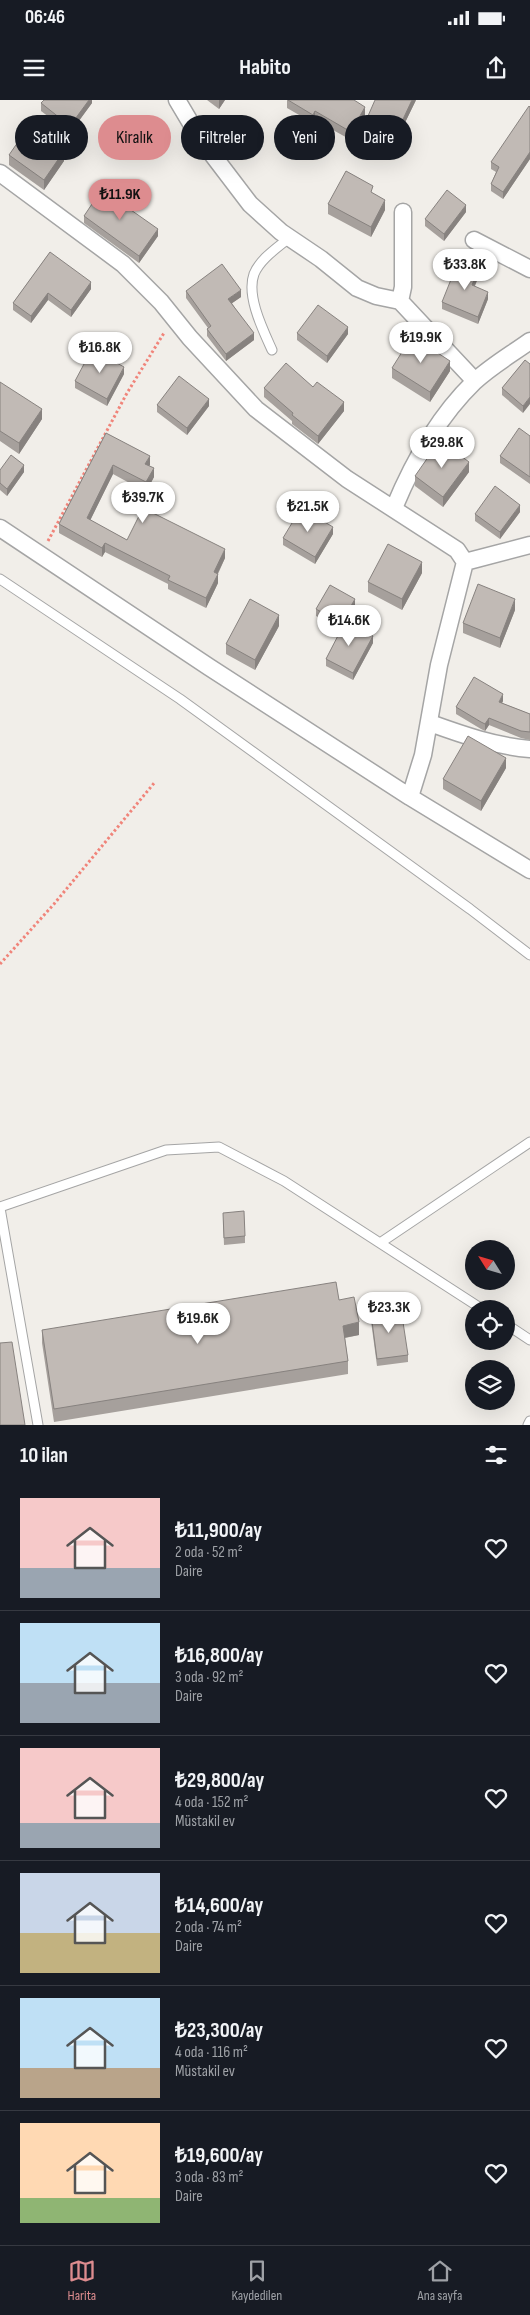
<!DOCTYPE html>
<html lang="tr">
<meta charset="utf-8">
<style>
body{margin:0;font-family:"Sofia Sans Condensed",sans-serif;background:#20242c;color:#f1f3f6;height:100vh;display:flex;flex-direction:column;font-size:19px;white-space:nowrap}
*{box-sizing:border-box;margin:0}
p{font-size:16px;color:#9ea1a6}
.icon{flex:none;width:28px;height:28px;fill:none;stroke:currentColor;stroke-width:2;stroke-linecap:round;stroke-linejoin:round}
.map{position:relative;height:1325px;overflow:hidden}
.drawer{display:flex;flex-direction:column;background:#171b24;flex:1}
.drawer>*{flex:none}
.banner{position:absolute;left:15px;top:15px;width:500px;height:45px;display:flex;gap:10px}
.needle{width:32px;rotate:307deg}
.fabs{position:absolute;left:465px;top:1140px;display:grid;gap:10px}
.fabs a{display:grid;place-items:center;width:50px;height:50px;border-radius:50%;background:#171b24;box-shadow:0 5px 20px #0002;font-size:25px}
.price{position:absolute;translate:-50% -42px;padding:0 11px;border-radius:18px;background:#fff;color:#222;font-size:16px;line-height:32px;filter:drop-shadow(0 1px 2px #0008)}
.price::after{content:'';position:absolute;left:50%;top:30px;width:15px;height:11px;margin-left:-8px;background:inherit;clip-path:polygon(0 0,100% 0,50% 100%)}
.price.active{background:#dd8c8f;color:#111}
ul{padding:0;list-style:none}
li{display:flex;align-items:center;gap:15px;height:125px;padding:0 20px}
li+li{border-top:1px solid #363941}
li span{display:grid;place-items:center;flex:none;width:140px;height:100px;border-radius:0px;color:#555}
li>.icon{margin-inline-start:auto}
span .icon{width:60px;height:60px;fill:#fffc;stroke-width:1}
li b{font-size:21px}
h2{display:flex;justify-content:space-between;align-items:center;height:60px;padding:0 20px;font-size:21px}
.pill{padding:0 18px;border-radius:22px;background:#171b24;box-shadow:0 5px 20px #0002;font-size:18px;line-height:45px}
.pill.active{background:#dd8c8f;color:#111}
.status{display:flex;justify-content:space-between;align-items:center;height:35px;padding:0 25px;background:#171b24;direction:ltr}
.status svg{height:14px;fill:currentColor}
header{display:flex;justify-content:space-between;align-items:center;height:65px;padding:0 20px;background:#171b24;font-size:22px;font-weight:700}
.tab-bar{display:flex;justify-content:space-around;align-items:center;height:70px;border-top:1px solid #363941;background:#171b24;font-size:14px;color:#9ea1a6}
.tab-bar a{display:grid;justify-items:center;gap:2px}
.tab-bar .active{color:#dd8c8f}
.map>svg:first-child{display:block}
</style>
<div class="status"><b>06:46</b><svg viewBox="0 0 49 12"><path d="M0 12V9h3v3zM5 12V6h3v6zM10 12V3h3v9zM15 12V0h3v12zM26 1h20v11H26zM47 4h2v5h-2z"/></svg></div>
<header><svg class="icon" aria-label="menu" viewBox="0 0 24 24"><path d="M4 6h16M4 12h16M4 18h16"/></svg>Habito<svg class="icon" aria-label="share" viewBox="0 0 24 24"><path d="M12 15V3M7 8l5-5 5 5M5 13v7h14v-7"/></svg></header>
<div class="map">
<svg width="530" height="1325" viewBox="0 0 530 1325">
<rect width="100%" height="100%" fill="#f1eee9"/>
<g fill="none" stroke-linecap="round" stroke-linejoin="round">
<defs>
<path id="service" d="M272 250C263 230 246 196 254 174 260 159 277 148 289 138
M0 479 180 599 470 809 530 855
M0 1107 166 1050 219 1047 284 1081 482 1209
M0 1108 38 1325
M380 1143 530 1042
M506 1224 530 1240
M528 1325 530 1321"/>
<path id="minor" d="M177 0 199 37 250 104 281 132 321 159 357 188 376 196 400 201 475 281
M0 73 123 164 161 202 190 238 256 309 347 379 457 450 465 462 439 565 423 655 410 697
M474 140 530 169
M400 201 403 187V112
M394 408C413 362 438 317 474 282 491 266 512 254 530 241
M0 428 209 567 410 697 530 770
M465 462 530 445
M430 623C463 635 495 646 530 649"/>
</defs>
<use href="#service" stroke="#a5a5a5" stroke-width="11"/>
<use href="#minor" stroke="#a5a5a5" stroke-width="19"/>
<path stroke="#f0847a" stroke-width="3" stroke-dasharray="2.5 2.5" stroke-linecap="butt" d="M48 441 127 293 164 233
M0 864 54 804 155 682"/>
<use href="#service" stroke="#fff" stroke-width="9"/>
<use href="#minor" stroke="#fff" stroke-width="16"/>
</g>
<path fill="#a6a09c" d="M92 0V3L70 33 41 11V3Z
M207 0H225L219 9Z
M287 0H354L365 15 351 40 315 20 313 23 287 8Z
M416 0 398 37 368 23V16Z
M530 7V59L503 99 491 91V84L496 72 491 69V62Z
M9 55 64 61 44 90 9 65Z
M373 93 385 110 371 137 328 114V104Z
M125 104V105L158 136 139 163 84 123V116Z
M466 112 444 141 425 126V119Z
M50 152 91 189 71 217 48 200 31 223 13 210V203Z
M478 178 475 186 488 199 478 224 442 209V202Z
M186 191 241 197 232 203 254 240 226 261 207 236V229L208 228 186 198Z
M297 233 348 234 327 263 297 240Z
M525 260 523 313 502 295V288Z
M392 268 450 271 430 302 392 278Z
M124 274 107 306 75 288V281Z
M0 282 42 319 19 354 0 341Z
M313 287 344 311 318 344 292 324V321L264 297V288Z
M157 305 209 306 187 335 157 312Z
M106 333 149 366 154 377 146 392 113 374 90 420 127 440 225 458 218 474V483L206 508 168 489V484L105 452 102 457 59 433V424Z
M530 336V384L500 363V356Z
M0 370 24 372 7 396 0 390Z
M469 372 443 407 415 386V376Z
M520 412 500 439 475 421V414Z
M333 434 315 464 283 445V438Z
M422 473 402 510 368 492V482Z
M355 506 346 522 373 543 353 580 326 566V559L341 530 316 516V509Z
M515 510 500 548 463 533V523Z
M279 526 255 570 226 554V544Z
M503 601 502 603 530 614V640L521 638 489 625 485 631 481 629 456 614V607Z
M506 668 481 711 443 689V679Z
M223 1120 245 1136V1143L224 1145Z
M339 1200 359 1235 345 1238 348 1261V1274L54 1322 42 1243V1230Z
M371 1214 408 1255V1262L377 1266 371 1221Z"/>
<path fill="#87827f" d="M89 0H92V3L70 33V26Z
M219 0H225L219 9Z
M412 0H416L398 37V30Z
M365 7V15L351 40V32Z
M315 11V20L313 23V15Z
M64 51V61L44 90V80Z
M530 52V59L503 99V92Z
M125 97V104L121 110V103Z
M385 100V110L371 137V127Z
M466 105V112L444 141V134Z
M158 129V136L139 163V156Z
M478 170V178L472 192V185Z
M91 182V189L71 217V210Z
M241 190V197L228 206V199Z
M488 192V199L478 224V217Z
M48 193V200L31 223V216Z
M348 227V234L327 263V256Z
M254 233V240L226 261V254Z
M450 261V271L430 302V292Z
M124 267V274L107 306V299Z
M530 297V304L523 313V306Z
M209 299V306L187 335V328Z
M344 302V311L318 344V336Z
M42 309V319L19 354V343Z
M150 356V365L145 373V364Z
M469 362V372L443 407V397Z
M24 365V372L7 396V389Z
M113 365V374L87 427V418Z
M154 368V377L146 392V382Z
M520 405V412L500 439V432Z
M333 427V434L315 464V457Z
M105 443V452L102 457V448Z
M225 449V458L214 481V472Z
M422 462V473L402 510V499Z
M218 474V483L206 508V498Z
M355 499V506L341 530V523Z
M515 499V510L500 548V538Z
M279 515V526L255 570V560Z
M373 536V543L353 580V573Z
M503 594V601L499 609V602Z
M489 618V625L485 631V624Z
M506 658V668L481 711V701Z
M359 1222V1235L343 1238V1226Z"/>
<path fill="#c1bab5" stroke="#87827f" d="M44 0H89L70 26 41 3Z
M288 0H354L365 7 351 32 315 11 313 15Z
M375 0H412L398 30 368 16Z
M529 6 530 7V52L503 92 491 84 499 67 491 62Z
M29 26 64 51 44 80 9 55Z
M346 71 373 86 371 92 385 100 371 127 328 104Z
M106 83 125 97 121 103 158 129 139 156 84 116Z
M447 90 466 105 444 134 425 119Z
M50 152 91 182 71 210 48 193 31 216 13 203Z
M458 162 478 170 472 185 488 192 478 217 442 202Z
M222 164 241 190 228 199 254 233 226 254 207 229 211 226 186 191Z
M318 205 348 227 327 256 297 233Z
M412 236 450 261 430 292 392 268Z
M92 249 124 267 107 299 75 281Z
M525 260 530 264V297L523 306 502 288Z
M286 263 313 287 317 282 344 302 318 336 292 315 293 313 264 288Z
M179 276 209 299 187 328 157 305Z
M0 282 42 309 19 343 0 331Z
M519 328 530 336V377L500 356Z
M106 333 150 356 145 364 154 368 146 382 113 365 87 418 127 440 143 408 225 449 214 472 218 474 206 498 168 480 170 476 105 443 102 448 59 424Z
M440 340 469 362 443 397 415 376Z
M11 355 24 365 7 389 0 383V370Z
M495 386 520 405 500 432 475 414Z
M301 408 333 427 315 457 283 438Z
M388 444 422 462 402 499 368 482Z
M478 484 515 499 500 538 463 523Z
M330 485 355 499 341 523 316 509Z
M250 499 279 515 255 560 226 544Z
M345 522 373 536 353 573 326 559Z
M474 577 503 594 499 602 530 614V632L521 631 489 618 485 624 481 622 456 607Z
M468 636 506 658 481 701 443 679Z
M244 1111 245 1136 224 1138 223 1113Z
M336 1182 339 1200 354 1197 359 1222 343 1226 348 1261 54 1309 42 1230Z
M401 1209 408 1255 377 1259 371 1214Z
M12 1242 25 1325H0V1243Z"/>
</svg>
<div class="fabs">
<a><svg class="needle" viewBox="-14 -14 28 28"><path d="M0-13l5 13h-10z" fill="#e53935"/><path d="M0 13l5-13h-10z" fill="#9ea1a6"/></svg></a>
<a><svg class="icon" aria-label="locate" viewBox="0 0 24 24"><circle cx="12" cy="12" r="6"/><path d="M12 2v4M12 18v4M2 12h4M18 12h4"/></svg></a>
<a><svg class="icon" aria-label="layers" viewBox="0 0 24 24"><path d="M12 4l9 5-9 5-9-5zM3 14l9 5 9-5"/></svg></a>
</div>
<b class="price active" style="left:120px;top:121px">₺11.9K</b>
<b class="price" style="left:465px;top:191px">₺33.8K</b>
<b class="price" style="left:421px;top:264px">₺19.9K</b>
<b class="price" style="left:100px;top:274px">₺16.8K</b>
<b class="price" style="left:442px;top:369px">₺29.8K</b>
<b class="price" style="left:143px;top:424px">₺39.7K</b>
<b class="price" style="left:308px;top:433px">₺21.5K</b>
<b class="price" style="left:349px;top:547px">₺14.6K</b>
<b class="price" style="left:389px;top:1234px">₺23.3K</b>
<b class="price" style="left:198px;top:1245px">₺19.6K</b>
<div class="banner">
<a class="pill">Satılık</a>
<a class="pill active">Kiralık</a>
<a class="pill">Filtreler</a>
<a class="pill">Yeni</a>
<a class="pill">Daire</a>
</div>
</div>
<section class="drawer">
<h2>10 ilan<svg class="icon" aria-label="filters" viewBox="0 0 24 24"><path d="M4 7h16M4 17h16"/><circle cx="9" cy="7" r="2"/><circle cx="15" cy="17" r="2"/></svg></h2>
<ul>
<li><span style="background:linear-gradient(#f6c9c9 70%,#9aa5b1 0)"><svg class="icon" aria-label="home" viewBox="0 0 24 24"><path d="M3 11l9-7 9 7M6 9v11h12V9"/></svg></span><div><b>₺11,900/ay</b><p>2 oda · 52 m²</p><p>Daire</p></div><svg class="icon" aria-label="heart" viewBox="0 0 24 24"><path d="M12 20l-8-8c-3-5 5-10 8-4 3-6 11-1 8 4z"/></svg></li>
<li><span style="background:linear-gradient(#bfe0f5 60%,#9aa5b1 0)"><svg class="icon" aria-label="home" viewBox="0 0 24 24"><path d="M3 11l9-7 9 7M6 9v11h12V9"/></svg></span><div><b>₺16,800/ay</b><p>3 oda · 92 m²</p><p>Daire</p></div><svg class="icon" aria-label="heart" viewBox="0 0 24 24"><path d="M12 20l-8-8c-3-5 5-10 8-4 3-6 11-1 8 4z"/></svg></li>
<li><span style="background:linear-gradient(#f6c9c9 75%,#9aa5b1 0)"><svg class="icon" aria-label="home" viewBox="0 0 24 24"><path d="M3 11l9-7 9 7M6 9v11h12V9"/></svg></span><div><b>₺29,800/ay</b><p>4 oda · 152 m²</p><p>Müstakil ev</p></div><svg class="icon" aria-label="heart" viewBox="0 0 24 24"><path d="M12 20l-8-8c-3-5 5-10 8-4 3-6 11-1 8 4z"/></svg></li>
<li><span style="background:linear-gradient(#c9d6e8 60%,#c2b280 0)"><svg class="icon" aria-label="home" viewBox="0 0 24 24"><path d="M3 11l9-7 9 7M6 9v11h12V9"/></svg></span><div><b>₺14,600/ay</b><p>2 oda · 74 m²</p><p>Daire</p></div><svg class="icon" aria-label="heart" viewBox="0 0 24 24"><path d="M12 20l-8-8c-3-5 5-10 8-4 3-6 11-1 8 4z"/></svg></li>
<li><span style="background:linear-gradient(#bfe0f5 70%,#b9a48a 0)"><svg class="icon" aria-label="home" viewBox="0 0 24 24"><path d="M3 11l9-7 9 7M6 9v11h12V9"/></svg></span><div><b>₺23,300/ay</b><p>4 oda · 116 m²</p><p>Müstakil ev</p></div><svg class="icon" aria-label="heart" viewBox="0 0 24 24"><path d="M12 20l-8-8c-3-5 5-10 8-4 3-6 11-1 8 4z"/></svg></li>
<li><span style="background:linear-gradient(#ffd9b3 75%,#8fb573 0)"><svg class="icon" aria-label="home" viewBox="0 0 24 24"><path d="M3 11l9-7 9 7M6 9v11h12V9"/></svg></span><div><b>₺19,600/ay</b><p>3 oda · 83 m²</p><p>Daire</p></div><svg class="icon" aria-label="heart" viewBox="0 0 24 24"><path d="M12 20l-8-8c-3-5 5-10 8-4 3-6 11-1 8 4z"/></svg></li>
</ul>
</section>
<nav class="tab-bar">
<a class="active"><svg class="icon" aria-label="map" viewBox="0 0 24 24"><path d="M3 6l6-2 6 2 6-2v14l-6 2-6-2-6 2zM9 4v14M15 6v14"/></svg>Harita</a>
<a><svg class="icon" aria-label="saved" viewBox="0 0 24 24"><path d="M7 4h10v16l-5-4-5 4z"/></svg>Kaydedilen</a>
<a><svg class="icon" aria-label="home" viewBox="0 0 24 24"><path d="M3 11l9-7 9 7M6 9v11h12V9"/></svg>Ana sayfa</a>
</nav>
